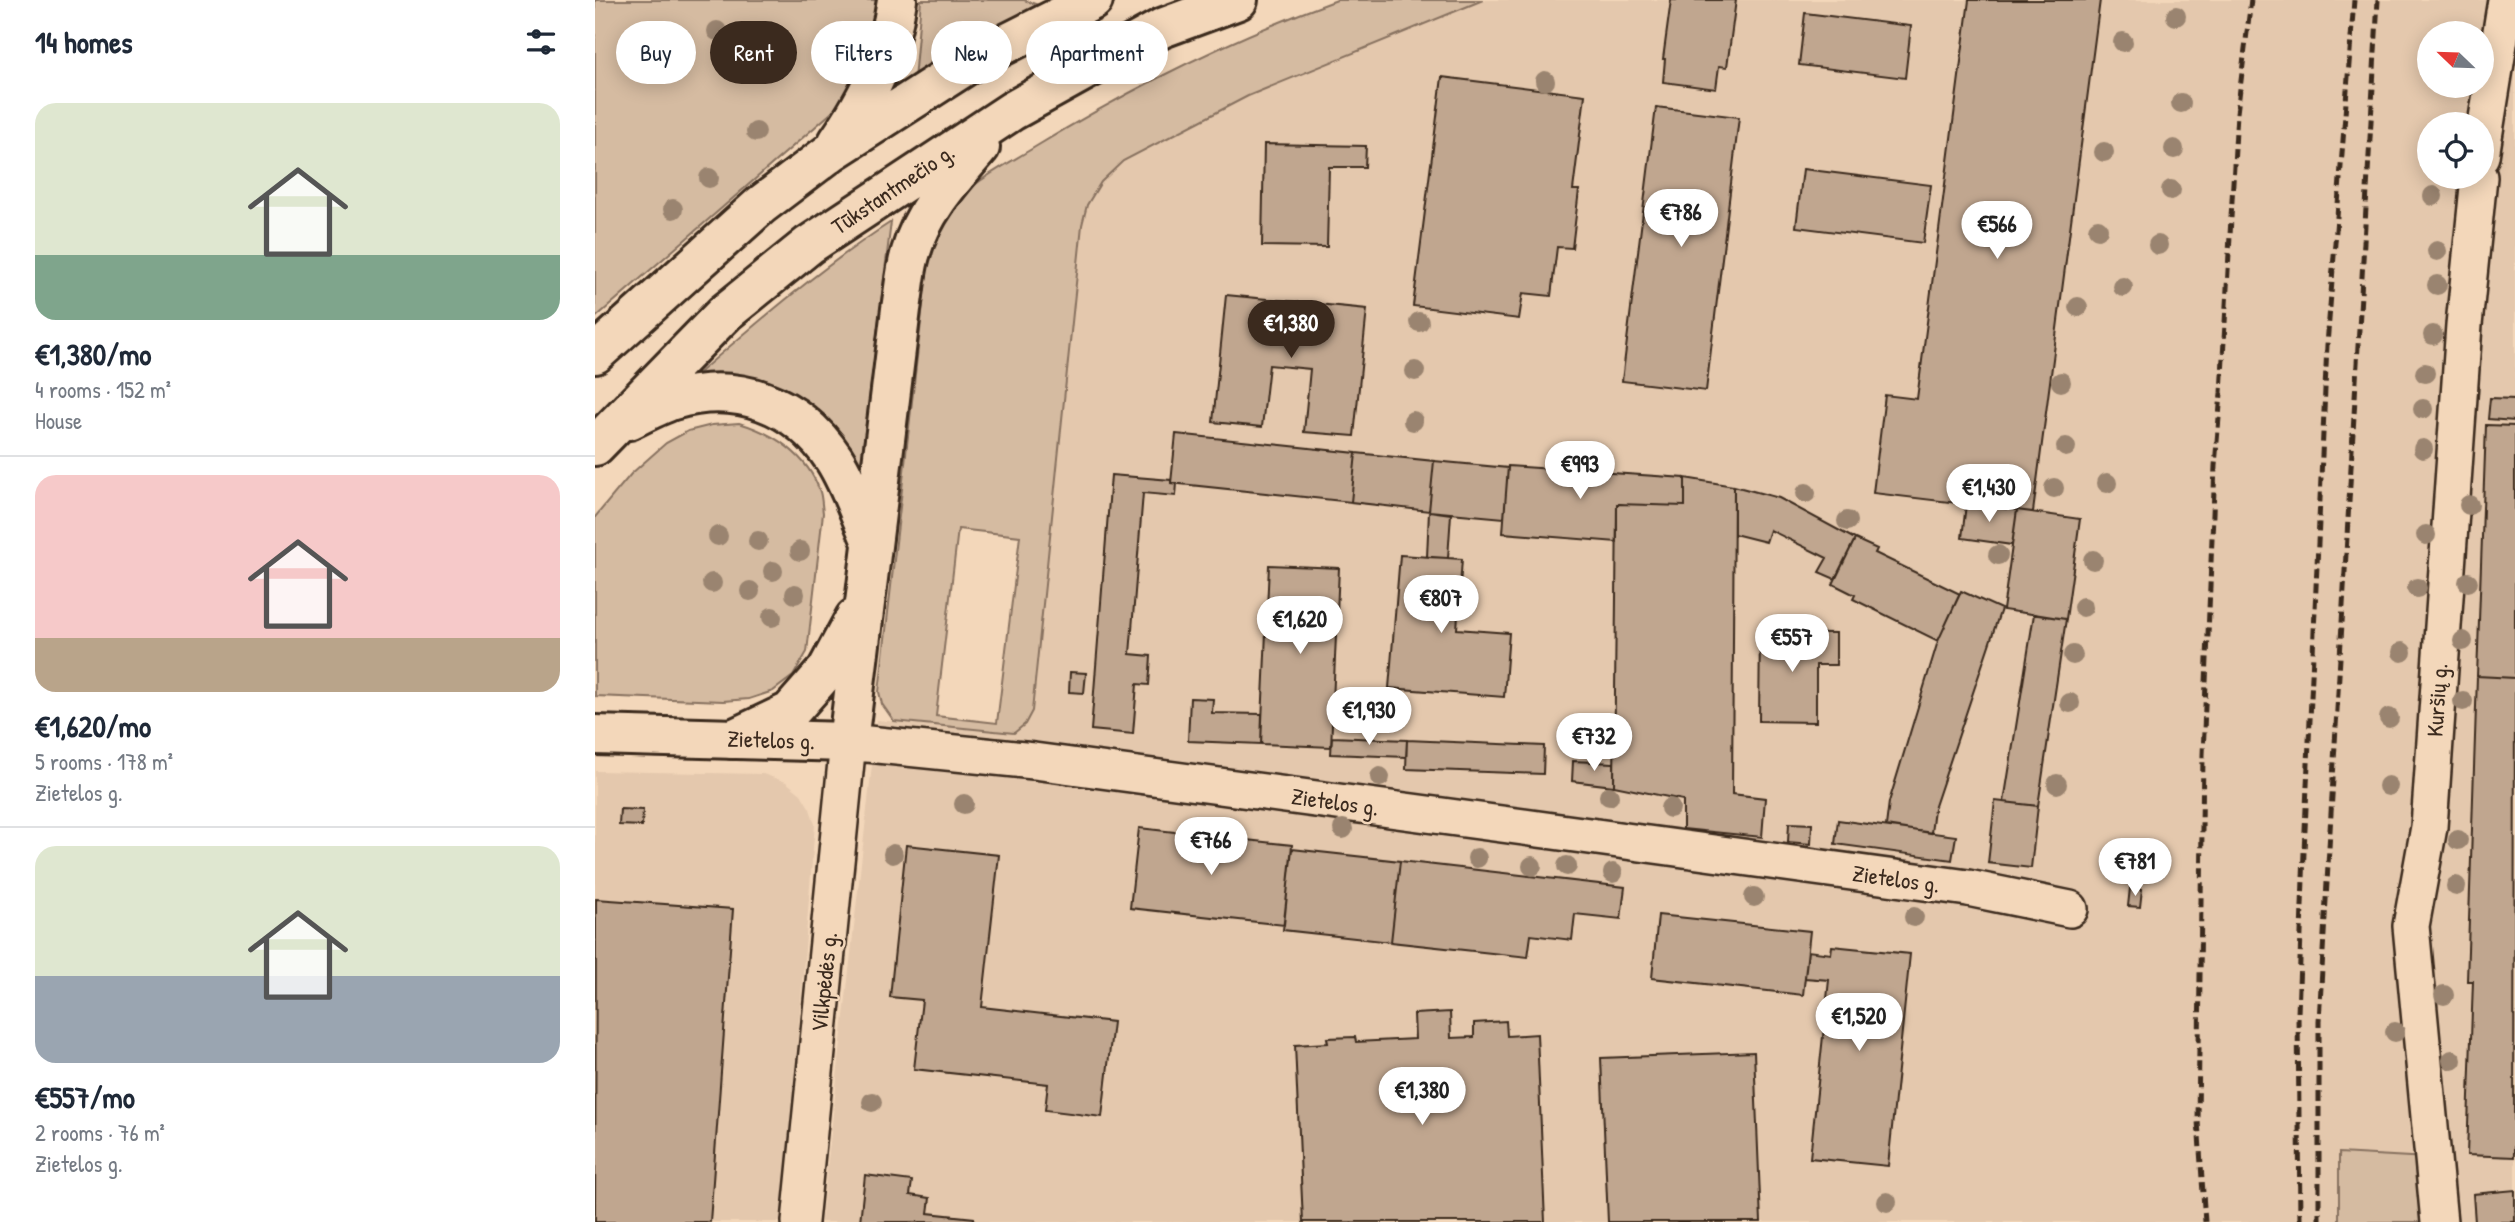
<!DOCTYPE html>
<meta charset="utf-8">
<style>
body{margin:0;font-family:"Patrick Hand",sans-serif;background:#f2f2f3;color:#1f2937;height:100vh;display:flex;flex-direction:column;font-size:26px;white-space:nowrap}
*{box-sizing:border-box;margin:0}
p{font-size:23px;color:#747a83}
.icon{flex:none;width:38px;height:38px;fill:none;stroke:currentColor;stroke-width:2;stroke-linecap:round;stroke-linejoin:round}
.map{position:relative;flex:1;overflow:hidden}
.drawer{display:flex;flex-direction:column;background:#fff;width:595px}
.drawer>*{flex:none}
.hud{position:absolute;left:21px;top:21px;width:665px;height:63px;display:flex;gap:14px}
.needle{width:46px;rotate:293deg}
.tools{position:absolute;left:1822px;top:21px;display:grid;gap:14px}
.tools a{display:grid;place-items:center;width:77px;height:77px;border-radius:50%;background:#fff;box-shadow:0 4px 18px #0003;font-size:35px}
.price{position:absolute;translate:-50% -60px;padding:0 16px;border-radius:24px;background:#fff;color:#222;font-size:23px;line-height:46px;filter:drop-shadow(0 2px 4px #0008)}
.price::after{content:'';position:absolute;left:50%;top:42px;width:21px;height:16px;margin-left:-10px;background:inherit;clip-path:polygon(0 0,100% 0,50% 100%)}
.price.on{background:#3b2a1e;color:#fff}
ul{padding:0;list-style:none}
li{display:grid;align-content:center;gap:14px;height:371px;padding:0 35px}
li+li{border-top:2px solid #e0e1e3}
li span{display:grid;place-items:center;height:217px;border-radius:21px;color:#555}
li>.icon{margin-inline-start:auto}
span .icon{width:126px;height:126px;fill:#fffc;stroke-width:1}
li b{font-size:30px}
h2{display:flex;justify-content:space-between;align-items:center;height:84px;padding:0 35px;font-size:30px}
.pill{padding:0 24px;border-radius:32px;background:#fff;box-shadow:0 4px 18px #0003;font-size:24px;line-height:63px}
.pill.on{background:#3b2a1e;color:#fff}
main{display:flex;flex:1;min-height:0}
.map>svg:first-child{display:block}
</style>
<main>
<section class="drawer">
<h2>14 homes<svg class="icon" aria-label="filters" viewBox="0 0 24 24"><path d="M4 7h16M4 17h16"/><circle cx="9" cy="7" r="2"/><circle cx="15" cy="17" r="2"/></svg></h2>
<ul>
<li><span style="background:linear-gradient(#dfe7d0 70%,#7fa58c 0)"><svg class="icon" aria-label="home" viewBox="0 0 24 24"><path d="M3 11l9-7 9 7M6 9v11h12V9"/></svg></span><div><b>€1,380/mo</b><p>4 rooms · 152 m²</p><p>House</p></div></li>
<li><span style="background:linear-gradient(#f6c9c9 75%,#b9a48a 0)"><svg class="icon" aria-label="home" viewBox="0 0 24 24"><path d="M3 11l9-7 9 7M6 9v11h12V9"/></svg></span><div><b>€1,620/mo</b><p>5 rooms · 178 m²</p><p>Zietelos g.</p></div></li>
<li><span style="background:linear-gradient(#dfe7d0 60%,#9aa5b1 0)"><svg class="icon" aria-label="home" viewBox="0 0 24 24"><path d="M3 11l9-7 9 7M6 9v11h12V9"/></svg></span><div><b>€557/mo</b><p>2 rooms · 76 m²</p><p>Zietelos g.</p></div></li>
</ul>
</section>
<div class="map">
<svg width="1920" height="1222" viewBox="0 0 1920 1222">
<rect width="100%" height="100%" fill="#f3d7ba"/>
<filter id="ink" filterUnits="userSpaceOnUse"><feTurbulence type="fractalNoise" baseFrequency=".0143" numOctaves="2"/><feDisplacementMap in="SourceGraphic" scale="14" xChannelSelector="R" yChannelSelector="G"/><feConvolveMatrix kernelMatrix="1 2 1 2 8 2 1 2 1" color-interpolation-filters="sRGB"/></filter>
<g filter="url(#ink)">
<path fill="#e4c8ad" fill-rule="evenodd" d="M888 0H1920V1222H1857L1850 1159 1745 1153 1744 1222H226L282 720 418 733 437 711 487 225 492 205 506 182 528 161 653 96ZM1834 33H1886V86H1834ZM1834 124H1886V177H1834Z
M0 771 168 774 191 782 206 794 215 809 220 824 188 1222H0Z"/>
<path fill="#d5bba1" stroke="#887260" stroke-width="2" fill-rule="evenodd" d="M0 0H285L281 42 243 107 0 318Z
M326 0H429L446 6 319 80Z
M742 0H888L653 96 528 161 506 182 492 205 487 225 437 711 430 724 419 733 299 721 287 704 284 692 332 269C336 249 340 225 353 209 377 182 409 166 440 147 535 89 636 38 742 0ZM363 529 425 536 402 723 341 716Z
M296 222 265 472 99 377C163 322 225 268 296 222Z
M144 423C178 433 213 455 225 492 227 498 227 507 228 513L212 652 198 676 178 691 154 699 128 701 0 696V517L36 474 71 443 93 431 117 425Z
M1744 1153 1850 1159 1857 1222H1744Z"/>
<path fill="#c0a68f" stroke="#3b2a1e" stroke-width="2" d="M1076 0H1141L1132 67 1124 66 1121 89 1068 82 1070 59H1068Z
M1374 0H1505L1438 512 1278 493 1290 395 1322 399Z
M1210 13 1316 26 1310 78 1204 65Z
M847 77 990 95 978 190H984L977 248 962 247 956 296 928 293 924 319 818 306Z
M1061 107 1144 117 1111 391 1027 381Z
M669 144 771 146 770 167H734L732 247 667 246Z
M1208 169 1336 185 1328 243 1201 227Z
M631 295 772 309 759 436 709 432 715 369 674 365 667 427 618 422Z
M1895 398 1920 399V421L1893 419Z
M1891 425 1920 426V678L1882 676Z
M581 434 761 453 756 502 576 483Z
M761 453 839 461 834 511 756 502Z
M839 461 913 468 909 518 834 511Z
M913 466 1090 478V506L1022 504V542L908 533Z
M516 475 576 480V483H582L581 496 548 493 535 654 556 656 554 685 542 684 538 734 496 730Z
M1090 478 1139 486 1137 794 1170 798 1167 837 1088 829V800L1019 786 1022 504 1090 506Z
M1139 486 1184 498 1260 539 1240 579 1224 572 1232 558 1175 530 1171 542 1139 534Z
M1371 504 1422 510 1417 545 1367 538Z
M1422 510 1485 519 1471 619 1408 610Z
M834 511 856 514 853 558 832 557Z
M1260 539 1282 549 1280 553 1365 594 1343 641 1258 599 1260 595 1238 584Z
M805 555 867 559 862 629 914 633 909 697 794 688Z
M674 565 744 568 736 747 666 744Z
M1366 591 1406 609 1339 809 1336 833 1291 826 1294 802 1343 641Z
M1439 614 1471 619 1443 806 1409 802Z
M1165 632 1241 633V665H1221V722L1164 721Z
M475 672 491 673 489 693 474 692Z
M1882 676 1920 678 1919 1157 1872 1155 1878 981H1872Z
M595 698 618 699 617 713 667 714 666 744 593 741Z
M737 737 812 740 811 757 736 754Z
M812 740 949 746 948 774 811 769Z
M978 761 1019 763V786L977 781Z
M1400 801 1443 806 1436 868 1393 863Z
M25 809 48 810 47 826 24 825Z
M1243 820 1361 836 1357 860 1240 844Z
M1194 823 1217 824 1216 844 1193 842Z
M544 828 697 845 689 925 535 908Z
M311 845 404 855 387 1007 518 1022 507 1117 450 1110 453 1084 319 1069 327 1000 295 997Z
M697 849 805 861 796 942 688 930Z
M805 861 1030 887 1026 919 980 914 977 940 936 935 933 957 796 942Z
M1535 888 1547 889 1545 907 1533 906Z
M1 899 138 909 115 1222H0Z
M1063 915 1215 931 1208 995 1057 978Z
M1237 946 1315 954 1293 1166 1215 1158 1234 980 1210 978 1213 951 1236 954Z
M855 1012 856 1038 879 1037V1023L911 1021 912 1036 942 1034 950 1222H708L700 1045 733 1043 732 1038 760 1037 761 1042 820 1039 819 1014Z
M1159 1052 1166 1222H1013L1006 1058Z
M270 1175 317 1181 315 1195 335 1198 333 1213 379 1218V1222H265Z
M1920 1190V1222H1880L1878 1194Z"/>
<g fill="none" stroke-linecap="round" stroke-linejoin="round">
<defs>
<path id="street" d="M1886 156 1911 0
M205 1222 253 742 439 761 958 831 1373 888 1475 909
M1844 1222 1816 926 1834 827 1869 325 1884 177"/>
<path id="secondary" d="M0 735 253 742"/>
<path id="highway" d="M243 142C275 95 294 56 302 0
M0 354 166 205 236 152 381 59 498 0
M34 420C48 413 63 405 78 400 142 381 202 403 239 459 255 484 265 515 277 542
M0 446 130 313 214 245 417 111 567 28 643 0
M138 739 195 712 232 670 260 618
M253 742 306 309C309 291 310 272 315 255 327 212 356 180 385 147"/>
</defs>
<use href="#street" stroke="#3b2a1e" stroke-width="40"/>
<use href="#secondary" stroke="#3b2a1e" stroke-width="44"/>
<use href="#highway" stroke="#3b2a1e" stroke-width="44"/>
<use href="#street" stroke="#f3d7ba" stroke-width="35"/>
<use href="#secondary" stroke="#f3d7ba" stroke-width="38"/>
<use href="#highway" stroke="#f3d7ba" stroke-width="38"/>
<path stroke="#3b2a1e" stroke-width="5" stroke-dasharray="10 5" stroke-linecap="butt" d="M1610 1222 1603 1121 1608 755 1620 466 1626 393 1642 113 1656 0
M1705 1222 1703 1014 1709 852 1732 345 1759 0
M1724 1222V1021L1783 0"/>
</g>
<g fill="#9a846f">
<circle cx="1581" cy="16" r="10"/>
<circle cx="122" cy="31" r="10"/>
<circle cx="1528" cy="42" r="10"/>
<circle cx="950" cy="81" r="10"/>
<circle cx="1586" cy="103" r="10"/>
<circle cx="161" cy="132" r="10"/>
<circle cx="1579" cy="149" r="10"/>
<circle cx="1509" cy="152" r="10"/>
<circle cx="114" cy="178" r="10"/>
<circle cx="1576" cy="190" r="10"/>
<circle cx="1838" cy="196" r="10"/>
<circle cx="78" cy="209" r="10"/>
<circle cx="1503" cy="229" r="10"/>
<circle cx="1563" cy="245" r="10"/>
<circle cx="1842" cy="251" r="10"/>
<circle cx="1842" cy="285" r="10"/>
<circle cx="1528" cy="287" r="10"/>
<circle cx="1483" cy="307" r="10"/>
<circle cx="824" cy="322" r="10"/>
<circle cx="1838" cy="335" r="10"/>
<circle cx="820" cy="371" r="10"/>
<circle cx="1830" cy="373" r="10"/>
<circle cx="1466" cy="382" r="10"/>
<circle cx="1828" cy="409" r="10"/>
<circle cx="818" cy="421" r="10"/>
<circle cx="1471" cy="447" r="10"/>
<circle cx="1828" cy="449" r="10"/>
<circle cx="1512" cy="483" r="10"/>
<circle cx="1459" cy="488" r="10"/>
<circle cx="1211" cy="493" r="10"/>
<circle cx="1874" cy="505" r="10"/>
<circle cx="1252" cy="521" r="10"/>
<circle cx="1831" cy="535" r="10"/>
<circle cx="123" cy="536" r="10"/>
<circle cx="163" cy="541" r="10"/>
<circle cx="205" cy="551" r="10"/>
<circle cx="1403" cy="555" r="10"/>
<circle cx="1498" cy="560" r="10"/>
<circle cx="178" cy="571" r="10"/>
<circle cx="1873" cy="582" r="10"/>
<circle cx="117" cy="583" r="10"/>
<circle cx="1822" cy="588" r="10"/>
<circle cx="155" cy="591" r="10"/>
<circle cx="200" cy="594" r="10"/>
<circle cx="1488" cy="607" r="10"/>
<circle cx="177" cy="617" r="10"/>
<circle cx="1868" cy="641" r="10"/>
<circle cx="1807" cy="652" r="10"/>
<circle cx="1478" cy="655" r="10"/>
<circle cx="1868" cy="701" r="10"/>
<circle cx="1475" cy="703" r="10"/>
<circle cx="1794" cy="718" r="10"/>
<circle cx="785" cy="777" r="10"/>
<circle cx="1462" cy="784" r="10"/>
<circle cx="1793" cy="786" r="10"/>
<circle cx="1014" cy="796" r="10"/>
<circle cx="369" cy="804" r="10"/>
<circle cx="1075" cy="808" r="10"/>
<circle cx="748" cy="829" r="10"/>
<circle cx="1863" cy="840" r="10"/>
<circle cx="298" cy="854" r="10"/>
<circle cx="882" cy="858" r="10"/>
<circle cx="937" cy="866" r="10"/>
<circle cx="972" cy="866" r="10"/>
<circle cx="1018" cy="873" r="10"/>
<circle cx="1861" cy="886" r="10"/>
<circle cx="1159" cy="897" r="10"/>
<circle cx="1319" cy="917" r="10"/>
<circle cx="1849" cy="995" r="10"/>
<circle cx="1800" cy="1032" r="10"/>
<circle cx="1857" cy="1060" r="10"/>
<circle cx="277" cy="1102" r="10"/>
<circle cx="1292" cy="1202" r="10"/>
</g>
</g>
<g text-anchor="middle" stroke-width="5" stroke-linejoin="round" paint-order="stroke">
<g font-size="23" fill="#3b2a1e" stroke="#f3d7ba">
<text transform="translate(298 189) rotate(-34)" y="8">Tūkstantmečio g.</text>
<text transform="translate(1842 700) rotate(-86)" y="8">Kuršių g.</text>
<text transform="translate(176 740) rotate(2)" y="8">Zietelos g.</text>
<text transform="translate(740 802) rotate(8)" y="8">Zietelos g.</text>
<text transform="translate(1301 879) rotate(8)" y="8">Zietelos g.</text>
<text transform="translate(229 982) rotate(-84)" y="8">Vilkpėdės g.</text>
</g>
</g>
</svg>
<div class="tools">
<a><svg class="needle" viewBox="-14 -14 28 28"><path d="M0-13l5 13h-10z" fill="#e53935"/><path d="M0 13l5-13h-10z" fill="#747a83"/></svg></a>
<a><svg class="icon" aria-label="locate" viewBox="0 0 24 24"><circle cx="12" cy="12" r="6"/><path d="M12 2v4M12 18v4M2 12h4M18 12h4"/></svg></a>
</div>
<b class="price" style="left:1086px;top:249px">€786</b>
<b class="price" style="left:1402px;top:261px">€566</b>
<b class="price on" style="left:696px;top:360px">€1,380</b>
<b class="price" style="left:985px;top:501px">€993</b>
<b class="price" style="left:1394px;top:524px">€1,430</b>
<b class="price" style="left:846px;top:635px">€807</b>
<b class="price" style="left:705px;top:656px">€1,620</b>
<b class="price" style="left:1197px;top:674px">€557</b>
<b class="price" style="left:774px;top:747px">€1,930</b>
<b class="price" style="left:999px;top:773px">€732</b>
<b class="price" style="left:616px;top:877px">€766</b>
<b class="price" style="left:1540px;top:898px">€781</b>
<b class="price" style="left:1264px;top:1053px">€1,520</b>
<b class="price" style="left:827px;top:1127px">€1,380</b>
<div class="hud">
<a class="pill">Buy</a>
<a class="pill on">Rent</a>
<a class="pill">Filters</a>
<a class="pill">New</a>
<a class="pill">Apartment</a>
</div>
</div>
</main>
